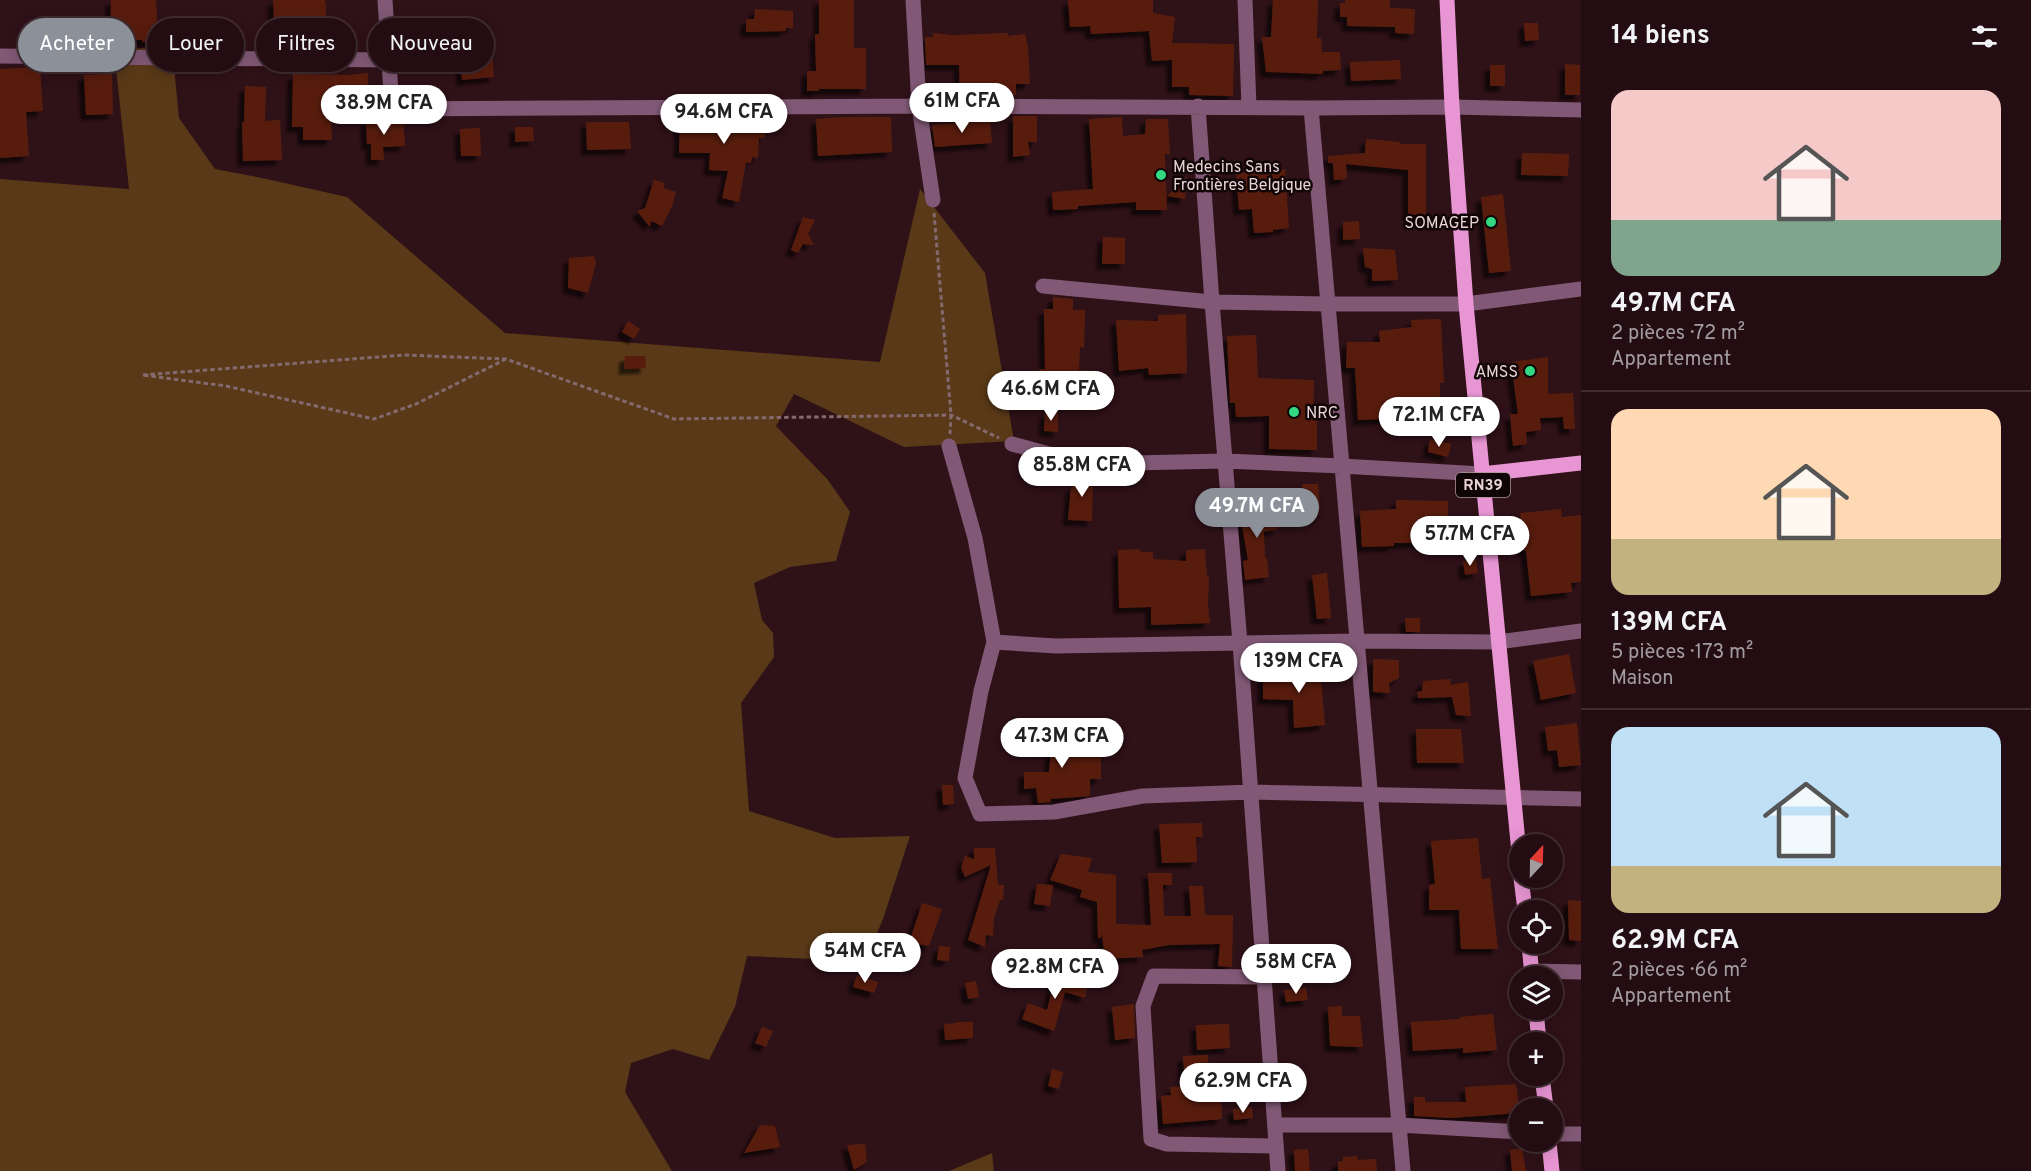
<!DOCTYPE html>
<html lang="fr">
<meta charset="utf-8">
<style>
body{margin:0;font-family:Overpass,sans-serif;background:#2f1b20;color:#f1f3f6;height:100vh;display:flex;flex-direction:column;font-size:22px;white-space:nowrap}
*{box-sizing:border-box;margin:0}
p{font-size:20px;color:#a39c9f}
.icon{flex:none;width:33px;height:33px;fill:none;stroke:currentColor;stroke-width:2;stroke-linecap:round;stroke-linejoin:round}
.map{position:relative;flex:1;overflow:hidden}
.side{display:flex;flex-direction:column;background:#230d12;width:450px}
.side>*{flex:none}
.banner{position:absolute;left:18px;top:18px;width:570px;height:54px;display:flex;gap:12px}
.needle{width:39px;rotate:22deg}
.tools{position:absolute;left:1509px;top:834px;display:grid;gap:12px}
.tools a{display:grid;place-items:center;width:54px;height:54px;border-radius:50%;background:#230d12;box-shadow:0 3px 15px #0003,0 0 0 2px #402d32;font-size:30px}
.price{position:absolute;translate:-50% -51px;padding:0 14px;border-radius:21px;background:#fff;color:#222;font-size:20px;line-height:39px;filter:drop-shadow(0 2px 3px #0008)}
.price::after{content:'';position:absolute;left:50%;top:36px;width:18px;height:14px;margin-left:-9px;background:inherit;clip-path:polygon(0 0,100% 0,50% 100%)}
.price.selected{background:#8c9099;color:#fff}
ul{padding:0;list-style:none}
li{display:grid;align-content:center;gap:12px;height:318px;padding:0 30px}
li+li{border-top:2px solid #402d32}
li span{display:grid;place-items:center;height:186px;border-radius:18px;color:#555}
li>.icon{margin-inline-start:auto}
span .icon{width:108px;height:108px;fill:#fffc;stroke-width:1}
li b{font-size:26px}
h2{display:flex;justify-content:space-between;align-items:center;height:72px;padding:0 30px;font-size:26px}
.tag{padding:0 21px;border-radius:27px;background:#230d12;box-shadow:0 3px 15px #0003,0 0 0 2px #402d32;font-size:21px;line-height:54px}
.tag.selected{background:#8c9099;color:#fff}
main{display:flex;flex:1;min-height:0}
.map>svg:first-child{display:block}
</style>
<main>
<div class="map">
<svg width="1581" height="1171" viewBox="0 0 1581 1171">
<defs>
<filter id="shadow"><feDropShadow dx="-5.5" dy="5.5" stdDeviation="1.5" flood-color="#0009"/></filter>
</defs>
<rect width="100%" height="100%" fill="#2f1118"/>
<path fill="#593917" d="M172 46 179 118 215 169 262 178 347 197 505 333 880 362 920 189 985 273 1014 441 904 447 794 394 776 426 828 480 850 512 836 561 790 567 754 583 762 620 773 633 774 657 741 703 749 811 835 838 910 836 883 919 868 955 813 959 747 956 735 1007 709 1060 673 1049 631 1063 625 1092 672 1171H0V179L129 189 114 50Z
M992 1153 994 1171H949Z"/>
<path fill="#581f0f" filter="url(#shadow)" d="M111 0H156L158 42H142V40L110 39Z
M273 0H325L326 7V40H290V35L273 37 271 21H274Z
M819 0H854V48H866V89H819V91H807V71H816L815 34H819Z
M1068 0H1153V13L1175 17 1172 43 1234 44 1233 96 1189 95V87H1172V60L1152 61 1149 31 1091 34 1090 26 1070 27Z
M1273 0H1318L1317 38H1321L1322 52H1340L1341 70 1323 71V74L1266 72 1262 37H1271Z
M1345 0H1390V8L1415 9 1414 34 1395 33V27L1347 26V17H1340V3H1345Z
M755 9 793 11V28H786V31L746 32V19H754Z
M1524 23H1538L1539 40 1525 41Z
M933 33 953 35 1008 33V36L1025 34 1028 47 1030 84H1016V95H960L959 65H926L925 37H933Z
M492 53 494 77 462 80 460 56Z
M1400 60 1401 79 1351 81 1350 62Z
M1565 64 1580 65V95H1565Z
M1490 65H1505V86H1490Z
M40 67 43 111 26 112 29 156 0 158V69Z
M368 73V91L338 92V115H331L332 140H303V127H292L293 74 348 75Z
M112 74 113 114 86 115 84 75Z
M245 86 266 87 265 121 280 120 282 160 243 161 242 122H244Z
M1013 116H1037V142H1028L1030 155 1013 157Z
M680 117H765V138H759L758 158 752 157 751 163 746 162 739 202 722 198 728 171 709 170 710 153H679Z
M845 117H891L892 152 818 156 816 119Z
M1122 117 1123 136 1145 134 1146 119H1168L1170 154H1165L1167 210H1136V202L1078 206V209L1053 210 1052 192 1093 189 1089 119Z
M403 119 405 146 383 147 384 160H371V144H367L366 121Z
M990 121 992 143 935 147 932 125Z
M586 122H629L631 149 587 150Z
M515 127H533L534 141 515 142Z
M480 128 481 156H461L460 129Z
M1366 139 1400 142V144H1426V215H1408V170L1346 164 1347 179 1334 180 1333 163H1328V156L1365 153Z
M1522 153 1569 154 1568 176 1521 175Z
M1277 161 1278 170 1285 169 1289 228 1273 230V232L1254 233 1252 209 1239 210 1236 173 1253 172 1252 162Z
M1187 176 1185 199 1167 196Z
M654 180 665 183 663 188 676 192 672 206 662 226 651 221 650 227 637 211 645 208Z
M1503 194 1511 271 1489 273 1481 197Z
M803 217 815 220 808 234 814 245 803 244 798 253 791 250Z
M1359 221 1360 239 1343 240V222Z
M1103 237 1125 238V264H1102Z
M1363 248 1395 250 1398 280 1372 281V269L1365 267Z
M594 256 596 263 588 293 568 288 569 258Z
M1053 297 1073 299V310H1085L1084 348 1080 347 1079 370 1094 371V384L1038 382 1039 369H1045L1044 309H1053Z
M1186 314 1187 373 1149 375 1148 368 1119 371 1116 320 1158 321V315Z
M1441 319 1444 383H1440L1439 428 1406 426V418L1358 420 1355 368H1346L1347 342H1380L1379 331 1412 327 1411 320Z
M628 321 640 329 634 339 622 332Z
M1256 335 1258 378 1314 380 1313 417H1317V450L1269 449V416L1236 417 1235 403H1230L1227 336Z
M625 356H645L646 368 624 369Z
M1548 357V394L1573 393 1575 429H1564L1563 417 1540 418 1541 430 1526 432 1527 444 1513 446 1510 414H1518L1511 362Z
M1045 412H1058V432L1044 431Z
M1430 439 1451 444 1448 457 1428 452Z
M1076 472 1093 474 1092 521 1068 520 1071 486H1076Z
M1302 484H1318L1320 510 1304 509Z
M1396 500 1448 501V523H1451V543H1394V546L1362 547 1360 511 1396 509Z
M1275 505 1278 529 1264 532 1265 559 1267 558 1269 577 1245 580 1243 561 1248 560 1239 508Z
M1561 509 1562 517 1581 515V582L1571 583 1572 592 1531 596 1526 551H1524L1520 513Z
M1139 549 1140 552H1153V559L1186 561V550L1205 549 1207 576H1209L1208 604 1210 623 1151 625V607L1119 608 1118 550Z
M1476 560 1478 573 1465 575 1463 561Z
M1327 573 1331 618 1317 619 1312 575Z
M1405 618H1420V632H1406Z
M1569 654 1576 693 1541 700 1533 661Z
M1373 659 1399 660V678L1389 683 1390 693 1373 692Z
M1314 664 1326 673 1321 679 1325 725 1294 728 1293 700 1263 699V675L1308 669Z
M1451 679 1450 685 1468 682 1471 716 1456 715 1452 697 1418 698 1417 692 1422 691 1423 681Z
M1041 723 1063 729 1058 751 1087 750V755L1101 754V779H1090V796L1050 799 1051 802 1038 803 1036 788 1024 789V772H1049L1051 751 1030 748Z
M1577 723 1581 765 1559 767 1557 750 1548 751 1545 727Z
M1416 729H1461L1464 763H1417Z
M942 785H953L954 804 943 805Z
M1202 823 1203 837H1196L1197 862 1162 863 1159 824Z
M1478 838 1482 879 1490 878 1498 949H1461L1459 910H1429V885L1435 884 1431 841Z
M974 848H995L998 885H1004L1003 900H1000L994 918 993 936 986 935 985 947 968 940 991 865 965 877 961 868 965 856 974 859Z
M1061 854 1092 858 1088 872 1116 875V924L1151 925 1148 873H1172V885H1163L1164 916H1191L1189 886H1203L1205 915H1233L1232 967 1218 966 1220 944 1169 945 1142 950 1143 957 1105 959 1102 934 1101 938H1098L1097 902 1080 897 1082 890 1050 880Z
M1037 884 1053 885 1050 906 1034 904Z
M1568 900 1581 901V941L1569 940Z
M922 903 942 909 929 946 909 943Z
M939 946 950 947 949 961 937 960Z
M1061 966 1072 970 1068 979 1088 984 1085 998 1065 992 1054 1031 1022 1019 1028 1003 1047 1010 1054 981Z
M857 975 878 982 874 993 853 987Z
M976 981 979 997 968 999 965 983Z
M1306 988 1308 1000 1286 1002 1284 990Z
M1134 1004 1135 1038 1115 1040 1112 1007Z
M1342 1006V1016H1360L1363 1047 1330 1046 1328 1007Z
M1493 1014 1497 1050 1463 1053V1048L1413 1051 1411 1022 1460 1019V1017Z
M957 1022H973V1038L945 1040 944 1024 957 1023Z
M1229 1024 1230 1048 1197 1050 1196 1025Z
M762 1027 773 1031 766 1047 755 1043Z
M1208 1055 1210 1092H1221L1222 1119 1163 1124 1161 1096 1171 1095 1170 1087 1185 1086 1183 1056Z
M1052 1069 1063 1072 1059 1089 1048 1086Z
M1516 1084 1520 1113 1451 1118 1414 1116V1097H1425V1102H1466L1465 1087Z
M1252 1107 1253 1118 1234 1120 1233 1109Z
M760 1125 775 1126 780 1147 744 1153Z
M865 1144 867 1162 854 1170 847 1145Z
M1522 1148 1526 1171H1512L1510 1150Z
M1308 1149 1310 1171H1295L1294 1150Z
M1357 1156 1358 1160 1376 1159 1377 1171H1338V1161H1343V1157Z"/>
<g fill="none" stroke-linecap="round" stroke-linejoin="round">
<path stroke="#846a6f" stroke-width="3" stroke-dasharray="4.5 3" stroke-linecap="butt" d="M934 213 951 415 950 434
M506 359 416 404 374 419 226 386 142 375 404 355 506 359 674 419 951 415 999 438"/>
<path stroke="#815976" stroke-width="15" d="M385 0 392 109 919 106 1311 108 1452 107 1581 110
M913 0 919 106 933 200
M1245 0 1249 107
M0 56 388 60
M1198 106 1212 302 1240 643 1278 1171
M1311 108 1403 1171
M1043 286 1212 302 1327 304H1466L1581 289
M1012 444 1086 464 1225 461 1341 466 1482 474
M949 446 975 538 994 642 981 691 965 778 980 814 1054 812 1143 796 1251 792 1581 799
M994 642 1056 646 1356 641 1498 642 1581 631
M1532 971 1581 972
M1264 977 1154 976 1143 1006 1151 1139 1167 1144 1276 1146
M1275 1125H1399L1520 1132
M1552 1134H1581"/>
<path stroke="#e895d3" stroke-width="15" d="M1447 0 1452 107 1466 304 1520 863
M1482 474 1581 463
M1521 878 1525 910
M1529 944 1532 976
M1536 1010 1539 1042
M1542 1076 1546 1108
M1549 1142 1552 1171"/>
</g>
<g fill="#32d882" stroke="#0f0406" stroke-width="2">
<circle cx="1161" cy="175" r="6"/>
<circle cx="1491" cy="222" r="6"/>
<circle cx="1530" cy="371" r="6"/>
<circle cx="1294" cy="412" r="6"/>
</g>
<g text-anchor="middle" stroke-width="5" stroke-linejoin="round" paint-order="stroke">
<rect fill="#0f0406" stroke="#a89598" stroke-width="1.5" x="1456" y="473" width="54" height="24" rx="4.5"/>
<g font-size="15" font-weight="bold" fill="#e9d3d6">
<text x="1483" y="490">RN39</text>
</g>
<g font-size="16" fill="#e9d3d6" stroke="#0f0406" text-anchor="start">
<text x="1173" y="172">Medecins Sans<tspan x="1173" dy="18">Frontières Belgique</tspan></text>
<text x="1479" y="228" text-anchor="end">SOMAGEP</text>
<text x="1518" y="377" text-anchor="end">AMSS</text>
<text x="1306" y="418">NRC</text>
</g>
</g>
</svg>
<div class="tools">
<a><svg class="needle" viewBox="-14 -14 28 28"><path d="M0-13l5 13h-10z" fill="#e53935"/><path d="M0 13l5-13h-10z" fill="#a39c9f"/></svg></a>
<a><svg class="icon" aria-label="locate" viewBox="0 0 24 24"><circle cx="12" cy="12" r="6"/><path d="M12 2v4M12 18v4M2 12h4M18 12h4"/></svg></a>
<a><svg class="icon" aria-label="layers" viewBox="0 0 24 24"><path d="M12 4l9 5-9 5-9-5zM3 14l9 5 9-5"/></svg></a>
<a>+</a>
<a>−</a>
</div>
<b class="price" style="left:962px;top:134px">61M CFA</b>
<b class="price" style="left:384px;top:136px">38.9M CFA</b>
<b class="price" style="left:724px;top:145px">94.6M CFA</b>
<b class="price" style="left:1051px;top:422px">46.6M CFA</b>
<b class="price" style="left:1439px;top:448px">72.1M CFA</b>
<b class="price" style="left:1082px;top:498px">85.8M CFA</b>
<b class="price selected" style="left:1257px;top:539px">49.7M CFA</b>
<b class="price" style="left:1470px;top:567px">57.7M CFA</b>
<b class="price" style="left:1299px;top:694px">139M CFA</b>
<b class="price" style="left:1062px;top:769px">47.3M CFA</b>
<b class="price" style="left:865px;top:984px">54M CFA</b>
<b class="price" style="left:1296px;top:995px">58M CFA</b>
<b class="price" style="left:1055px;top:1000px">92.8M CFA</b>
<b class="price" style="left:1243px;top:1114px">62.9M CFA</b>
<div class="banner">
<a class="tag selected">Acheter</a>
<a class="tag">Louer</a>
<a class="tag">Filtres</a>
<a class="tag">Nouveau</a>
</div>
</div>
<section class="side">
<h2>14 biens<svg class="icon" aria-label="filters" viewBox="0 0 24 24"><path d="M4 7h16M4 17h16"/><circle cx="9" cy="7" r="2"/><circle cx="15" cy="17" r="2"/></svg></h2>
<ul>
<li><span style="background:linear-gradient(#f6c9c9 70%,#7fa58c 0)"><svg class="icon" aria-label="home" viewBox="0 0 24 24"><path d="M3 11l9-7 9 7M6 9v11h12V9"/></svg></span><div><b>49.7M CFA</b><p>2 pièces · 72 m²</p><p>Appartement</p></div></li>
<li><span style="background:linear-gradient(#ffd9b3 70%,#c2b280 0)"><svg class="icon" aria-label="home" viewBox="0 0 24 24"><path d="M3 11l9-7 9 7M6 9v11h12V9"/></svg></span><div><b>139M CFA</b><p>5 pièces · 173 m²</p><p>Maison</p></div></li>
<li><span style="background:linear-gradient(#bfe0f5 75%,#c2b280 0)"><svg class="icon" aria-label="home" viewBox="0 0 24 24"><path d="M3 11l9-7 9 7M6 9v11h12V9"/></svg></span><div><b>62.9M CFA</b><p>2 pièces · 66 m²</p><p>Appartement</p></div></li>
</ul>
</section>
</main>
